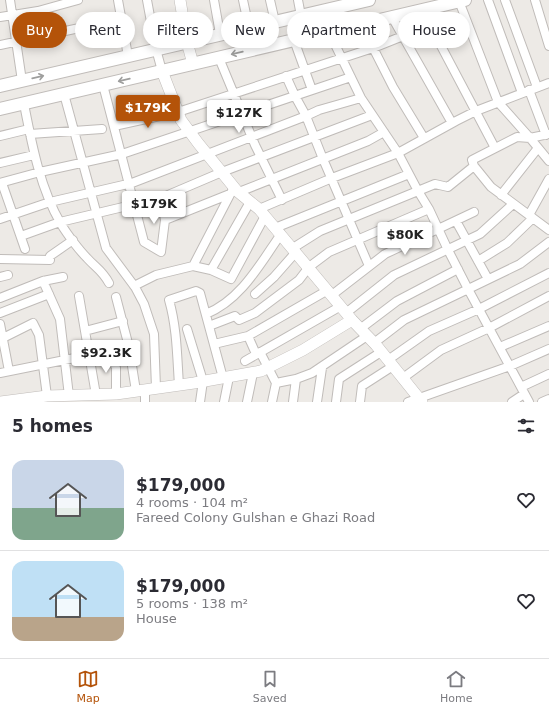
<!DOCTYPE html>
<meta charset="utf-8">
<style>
body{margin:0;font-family:"DejaVu Sans",sans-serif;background:#f7f7f7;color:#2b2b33;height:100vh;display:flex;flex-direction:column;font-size:15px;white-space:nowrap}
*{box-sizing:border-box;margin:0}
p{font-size:13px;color:#7c7c81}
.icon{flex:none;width:22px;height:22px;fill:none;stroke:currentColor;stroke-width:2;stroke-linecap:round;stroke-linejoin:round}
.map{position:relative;height:402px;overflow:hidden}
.drawer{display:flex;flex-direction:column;background:#fff;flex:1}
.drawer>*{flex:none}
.hud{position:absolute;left:12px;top:12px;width:525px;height:36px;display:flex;gap:8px}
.price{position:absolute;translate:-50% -34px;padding:0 9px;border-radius:4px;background:#fff;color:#222;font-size:13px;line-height:26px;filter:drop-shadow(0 1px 2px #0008)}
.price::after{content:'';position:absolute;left:50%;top:24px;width:12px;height:9px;margin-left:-6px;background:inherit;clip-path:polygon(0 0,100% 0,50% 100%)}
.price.current{background:#b45309;color:#fff}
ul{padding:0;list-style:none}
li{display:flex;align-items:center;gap:12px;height:100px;padding:0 12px}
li+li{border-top:1px solid #e1e1e2}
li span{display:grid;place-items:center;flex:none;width:112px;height:80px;border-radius:12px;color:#555}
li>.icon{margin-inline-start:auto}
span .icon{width:48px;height:48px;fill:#fffc;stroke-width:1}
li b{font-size:17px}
h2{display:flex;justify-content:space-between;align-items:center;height:48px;padding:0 12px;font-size:17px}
.tag{padding:0 14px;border-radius:18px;background:#fff;box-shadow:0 2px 10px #0003;font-size:14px;line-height:36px}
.tag.current{background:#b45309;color:#fff}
.tabs{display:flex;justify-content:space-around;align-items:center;height:56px;border-top:1px solid #e1e1e2;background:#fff;font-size:11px;color:#7c7c81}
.tabs a{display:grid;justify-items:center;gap:2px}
.tabs .current{color:#b45309}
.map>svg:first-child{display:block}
</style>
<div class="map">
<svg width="549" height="402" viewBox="0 0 549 402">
<rect width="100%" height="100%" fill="#edeae6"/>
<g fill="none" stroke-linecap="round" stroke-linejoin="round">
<defs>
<path id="street" d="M10 0 22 81
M118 0 128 56
M147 0 156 49 162 71
M214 0 220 34
M243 0 249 28
M270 0 275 22
M298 0 301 16
M488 0 522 93
M505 0 537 87
M535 0 549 46
M459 1 498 102 530 138 549 161
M422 10 495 148
M0 17 38 11 78 0
M392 17 452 123
M361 24 393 87 424 138
M329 32 361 98 398 153 418 191 429 209 448 250 468 289 529 402
M294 40 312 90
M0 45 121 19
M219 58 255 145 282 200
M286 76 295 96 306 116 323 159 369 266
M103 85 144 242 161 252 165 220 161 198
M529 90 546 135
M64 94 106 248 135 287 144 304 154 334 156 388
M24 104C32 145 40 188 61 224 67 234 79 250 87 258 96 268 102 270 109 283
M114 126 178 112 373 48 403 36
M30 134 102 129
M0 136 29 129
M0 163 34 155
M474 166 491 187 549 230
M0 183 40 172 122 154 351 77
M2 183 25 249
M239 192 368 141 384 132
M501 195 538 148
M259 209 332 178 398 153 456 121 476 111 549 83
M529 215 549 179
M0 219 50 202 132 183 306 116 319 110 361 98
M165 220 230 194
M456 221 488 279
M275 228 409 174
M21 236 60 222 161 198 222 172 372 115
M293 248 320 231 435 184 448 187 474 166 472 160 517 137 530 138 549 134
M0 259 50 260V256L73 240
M478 261 507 243 533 218
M193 266 234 187
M211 270 250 202
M0 277 8 275
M43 281 60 319 69 396
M134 286 156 275 193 266 211 270 231 279 265 216
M255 294 274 277 296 252
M332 295 385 254 474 212
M79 296 96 395
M116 297 129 347 136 391
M0 298 43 281 63 277
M0 313 49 294
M346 313 394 275 480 234 513 204
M206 314C241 300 260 264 281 234
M0 324 9 371
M209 326 235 316 239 320 255 313 299 280 309 267 329 252 429 209
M187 329 203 381 200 402
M360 329 397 301 458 269
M85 331 123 321
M248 336 256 354
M3 338 33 323 39 335 47 396
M374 343 404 320 520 264 549 242
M214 344 248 336 328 290
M500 347 549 326
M109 351 116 368V394
M260 352 276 383 272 402
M388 360 429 331 479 309 549 273
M245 361 341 306
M0 373 129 347
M403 378 441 350 489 328 549 296
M276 383 296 379 312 373 367 336
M179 385C177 356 177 328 169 300L196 291 200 293 223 378
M521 387 549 374
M145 390V402
M224 402 229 377
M247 402 253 373
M293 402 296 379
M317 402 322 368
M336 402 339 379 381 352
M360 402 362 386 393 366
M408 402 510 366 549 349
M512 402 524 394
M542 402 549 399"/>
<path id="secondary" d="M180 0 187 42 193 64
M162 71 181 120 198 143 237 191 259 209 275 228 352 320 376 345 422 402
M0 402 47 396 116 394 194 383 261 371 303 350 352 320"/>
<path id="primary" d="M0 86 369 0
M0 109 465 0"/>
</defs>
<use href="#street" stroke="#c0bcb9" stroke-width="10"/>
<use href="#secondary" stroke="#c0bcb9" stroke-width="12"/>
<use href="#primary" stroke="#c0bcb9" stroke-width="14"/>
<use href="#street" stroke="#fff" stroke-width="8"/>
<use href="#secondary" stroke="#fff" stroke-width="11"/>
<use href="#primary" stroke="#fff" stroke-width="12"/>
</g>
<defs><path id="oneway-shaft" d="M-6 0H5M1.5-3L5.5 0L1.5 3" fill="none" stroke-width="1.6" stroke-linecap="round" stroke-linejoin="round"/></defs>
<g stroke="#9e9e9d">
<use href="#oneway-shaft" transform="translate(237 53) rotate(167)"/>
<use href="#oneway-shaft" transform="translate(38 77) rotate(-13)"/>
<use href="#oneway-shaft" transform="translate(124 80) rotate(167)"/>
</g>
</svg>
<b class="price current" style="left:148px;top:129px">$179K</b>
<b class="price" style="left:239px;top:134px">$127K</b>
<b class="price" style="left:154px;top:225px">$179K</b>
<b class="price" style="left:405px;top:256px">$80K</b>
<b class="price" style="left:106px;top:374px">$92.3K</b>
<div class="hud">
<a class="tag current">Buy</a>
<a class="tag">Rent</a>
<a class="tag">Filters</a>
<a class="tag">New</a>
<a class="tag">Apartment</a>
<a class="tag">House</a>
</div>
</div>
<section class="drawer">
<h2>5 homes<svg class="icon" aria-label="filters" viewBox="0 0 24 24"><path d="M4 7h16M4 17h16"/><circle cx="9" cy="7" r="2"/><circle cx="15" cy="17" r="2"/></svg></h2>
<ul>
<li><span style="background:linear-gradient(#c9d6e8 60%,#7fa58c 0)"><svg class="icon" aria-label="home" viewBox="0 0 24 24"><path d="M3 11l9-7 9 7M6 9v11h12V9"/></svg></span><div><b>$179,000</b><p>4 rooms · 104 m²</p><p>Fareed Colony Gulshan e Ghazi Road</p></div><svg class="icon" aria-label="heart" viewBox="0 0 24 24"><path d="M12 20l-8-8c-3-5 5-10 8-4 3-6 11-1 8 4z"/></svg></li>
<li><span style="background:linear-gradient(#bfe0f5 70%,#b9a48a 0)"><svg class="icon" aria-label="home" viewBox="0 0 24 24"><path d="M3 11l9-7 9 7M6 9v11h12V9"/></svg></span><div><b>$179,000</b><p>5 rooms · 138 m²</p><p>House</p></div><svg class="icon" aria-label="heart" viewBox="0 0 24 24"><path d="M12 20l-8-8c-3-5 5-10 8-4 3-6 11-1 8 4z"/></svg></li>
</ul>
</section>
<nav class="tabs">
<a class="current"><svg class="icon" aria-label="map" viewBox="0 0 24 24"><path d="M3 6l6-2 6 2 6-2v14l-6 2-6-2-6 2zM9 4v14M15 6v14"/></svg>Map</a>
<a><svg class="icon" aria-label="saved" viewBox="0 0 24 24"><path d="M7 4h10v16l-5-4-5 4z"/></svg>Saved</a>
<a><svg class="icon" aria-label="home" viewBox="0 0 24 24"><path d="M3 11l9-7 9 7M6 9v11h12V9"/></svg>Home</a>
</nav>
